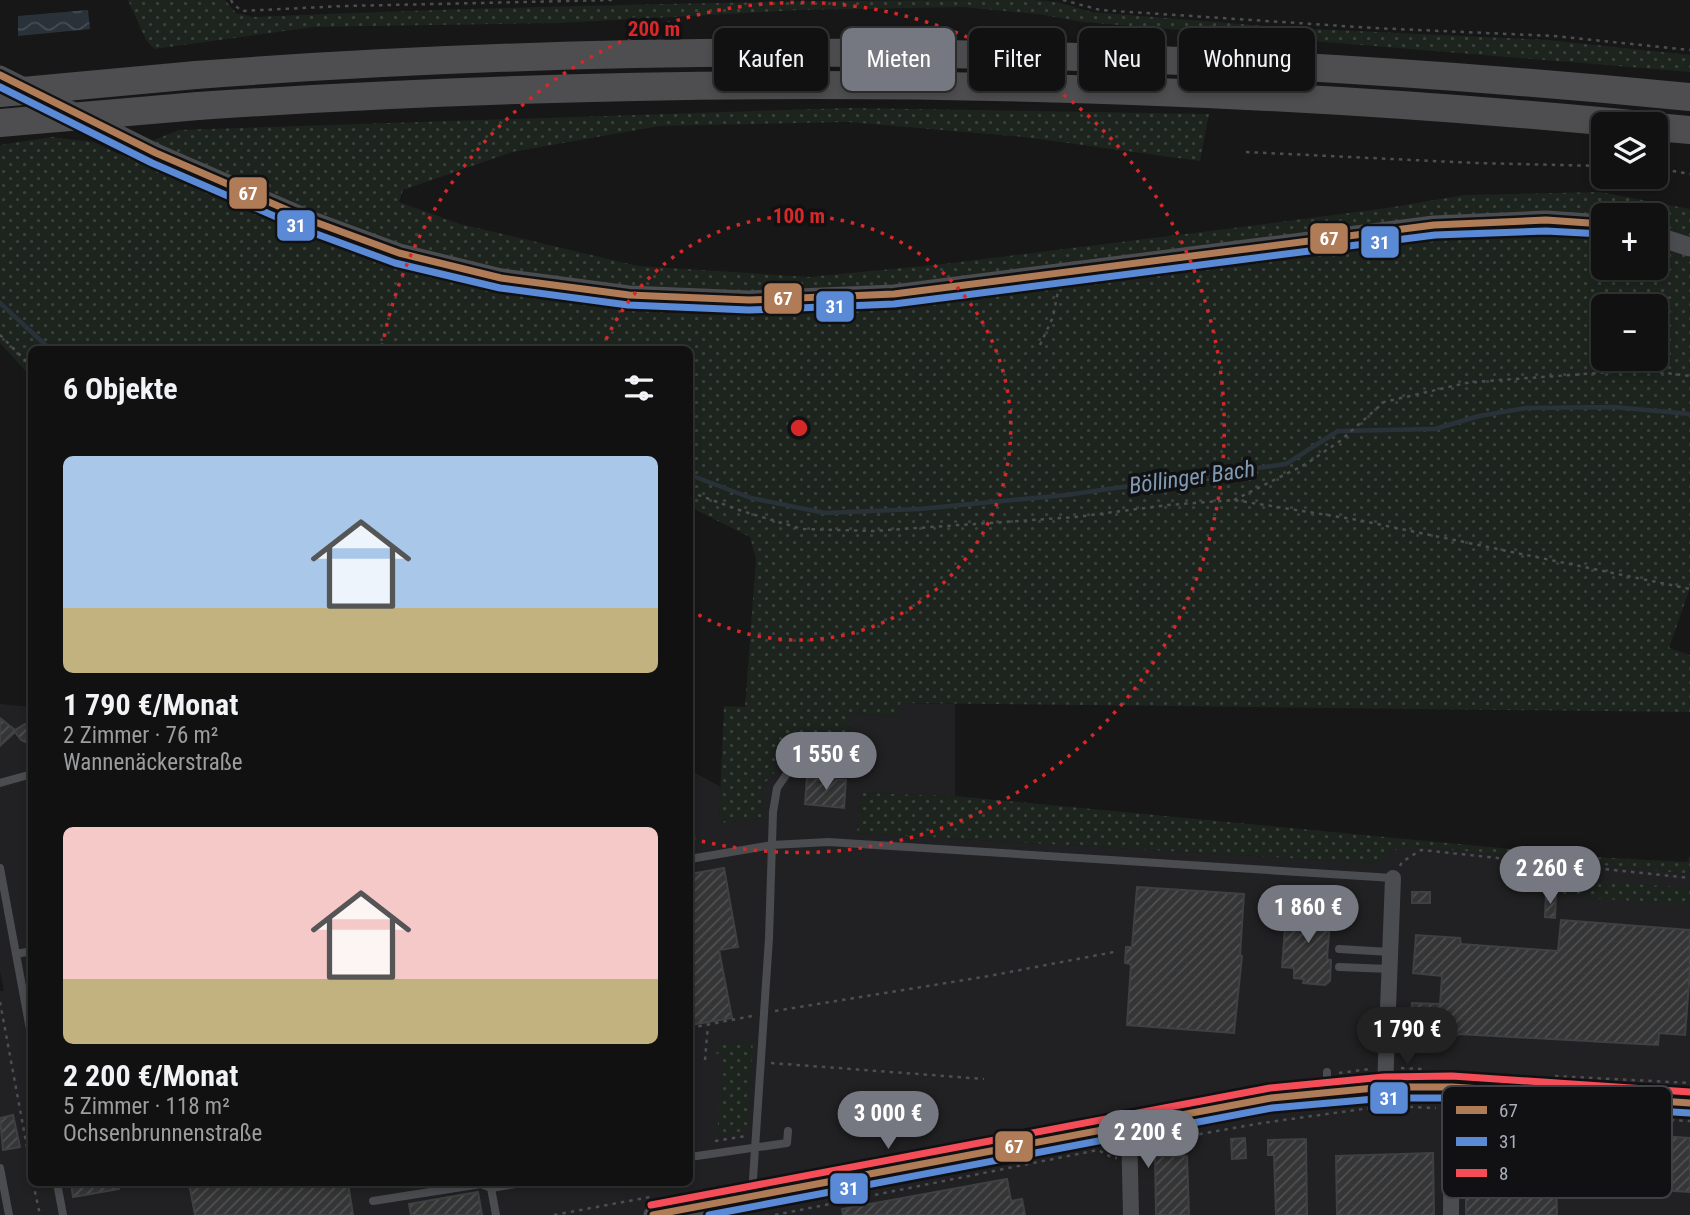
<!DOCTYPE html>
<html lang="de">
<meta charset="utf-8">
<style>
body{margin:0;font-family:"Roboto Condensed",sans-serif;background:#1a1a1a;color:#f1f3f6;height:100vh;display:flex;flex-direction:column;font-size:26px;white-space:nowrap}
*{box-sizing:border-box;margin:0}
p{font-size:23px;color:#9c9d9f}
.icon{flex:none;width:38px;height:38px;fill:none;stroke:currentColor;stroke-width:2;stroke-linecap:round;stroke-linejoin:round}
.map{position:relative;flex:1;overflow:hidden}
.panel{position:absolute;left:28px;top:346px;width:665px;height:840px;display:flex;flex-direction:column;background:#111;border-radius:10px;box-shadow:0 4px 10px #0003,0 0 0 2px #303131}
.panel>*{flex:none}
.banner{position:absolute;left:714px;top:28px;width:665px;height:63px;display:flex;gap:14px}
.tools{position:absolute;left:1591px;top:112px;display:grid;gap:14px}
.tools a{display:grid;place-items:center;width:77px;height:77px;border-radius:10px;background:#111;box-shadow:0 4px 10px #0003,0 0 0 2px #303131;font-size:35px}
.price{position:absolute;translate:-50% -60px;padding:0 16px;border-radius:24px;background:#757880;color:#fff;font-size:23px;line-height:46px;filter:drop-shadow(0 2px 4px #0008)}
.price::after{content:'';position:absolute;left:50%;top:42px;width:21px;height:16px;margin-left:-10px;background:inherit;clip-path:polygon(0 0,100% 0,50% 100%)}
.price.on{background:#222;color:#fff}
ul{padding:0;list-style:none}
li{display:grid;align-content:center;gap:14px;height:371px;padding:0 35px}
li span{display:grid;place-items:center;height:217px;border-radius:10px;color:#555}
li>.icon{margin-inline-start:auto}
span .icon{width:126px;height:126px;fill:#fffc;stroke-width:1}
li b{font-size:30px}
h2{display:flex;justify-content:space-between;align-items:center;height:84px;padding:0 35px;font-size:30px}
.tag{padding:0 24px;border-radius:10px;background:#111;box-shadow:0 4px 10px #0003,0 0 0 2px #303131;font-size:24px;line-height:63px}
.tag.on{background:#757880;color:#fff}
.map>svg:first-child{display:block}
</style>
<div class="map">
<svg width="1690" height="1215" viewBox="0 0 1690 1215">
<defs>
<pattern id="grass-dots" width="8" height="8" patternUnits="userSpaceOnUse" patternTransform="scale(1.75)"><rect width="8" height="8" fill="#1d241e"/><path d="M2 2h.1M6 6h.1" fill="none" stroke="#3b413d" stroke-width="1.8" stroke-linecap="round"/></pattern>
<pattern id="water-waves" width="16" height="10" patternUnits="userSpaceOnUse" patternTransform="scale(1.75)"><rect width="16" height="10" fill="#2a3239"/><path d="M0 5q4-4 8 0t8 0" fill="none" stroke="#464d54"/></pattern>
<pattern id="building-hatch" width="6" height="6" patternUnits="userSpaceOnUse" patternTransform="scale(1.75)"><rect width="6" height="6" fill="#353536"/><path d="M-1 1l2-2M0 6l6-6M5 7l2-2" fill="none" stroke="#4f5051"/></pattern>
</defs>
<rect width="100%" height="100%" fill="#171717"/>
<path fill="#212123" d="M900 703 955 704V796L861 793 857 833 1375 863 1404 845 1690 874V1215H0V991H4L0 971V704L31 707 32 1183H690V770L721 787 719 823 760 819 761 788 790 753 849 733 850 713 898 716Z"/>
<path fill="url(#grass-dots)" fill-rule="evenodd" d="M128 0H225L236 13 253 17C514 6 775 0 1035 0L1057 2 1091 12 1292 28 1548 40 1690 55V72L1083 22 1038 14 963 7 799 10 559 23 313 27 154 49 146 40Z
M848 108 1209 114 1200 161 1024 137 848 122 659 126 512 152 403 190 399 202 460 224 638 266 809 277 944 264 1242 227 1387 208 1465 195 1600 192 1690 209V588L1669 648 1690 655V712L900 703 899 716 850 713 849 733 790 753 761 788V819L719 823 724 706 745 707 756 559 750 537 690 507V350H32L31 377 0 343V145L52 137 93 142 119 154 179 130ZM1603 215H1656V268H1603ZM1603 306H1656V359H1603Z
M861 793 955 796 1595 857 1687 862 1690 855V874L1404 845 1375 863 857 833Z
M1564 879 1690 888V905L1563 896Z
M753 1040 747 1131 717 1136 723 1053 715 1054V1046Z"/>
<path fill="url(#water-waves)" d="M88 10 90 29 18 36V16Z"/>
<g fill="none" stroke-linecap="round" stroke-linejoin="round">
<path stroke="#2a3239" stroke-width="4.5" d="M0 303 51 350
M690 475 751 498 825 513 919 509 1066 495 1286 464 1338 431 1435 429 1479 416 1526 408 1613 407 1690 414"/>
</g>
<path fill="url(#building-hatch)" stroke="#3f4043" stroke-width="2" d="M0 718 15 730 25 724 32 725V745L21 740 15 732 0 746Z
M807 777 846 780 844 808 805 804Z
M724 868 738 947 719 950 732 1018 690 1025V874Z
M1137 887 1244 894 1240 955 1242 956 1234 1033 1127 1025 1131 964 1125 963 1126 947H1132Z
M1412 892H1430V903H1412Z
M1546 894 1556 895 1555 918 1545 917Z
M1300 906 1331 908 1327 959 1331 960 1330 981 1325 985 1303 983 1304 979 1294 978V968L1282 967 1286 915 1299 916Z
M1561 920 1690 930V970L1685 1035 1659 1033 1658 1045 1459 1034 1445 1042 1435 1034 1403 1031 1404 1016 1411 1017 1412 1003 1440 1004 1442 976 1413 973 1416 935 1460 938 1461 944 1558 951Z
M13 1115 20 1147 3 1150 0 1118Z
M1660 1136 1690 1138V1192L1597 1186 1600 1137 1660 1140Z
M1245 1138 1246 1158 1232 1159 1231 1139Z
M1306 1139 1307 1215H1276L1274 1155H1268V1140Z
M1473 1140H1510L1511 1153 1555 1151 1557 1215H1466V1146H1474Z
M1433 1153 1434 1215H1337L1336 1156Z
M1155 1156H1187L1189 1215H1156Z
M1007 1179 1011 1201 1022 1199 1025 1215H843L842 1209Z
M71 1183H118L119 1189 73 1197Z
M189 1183H348L353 1215H195Z
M478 1192 482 1215H411L409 1204Z"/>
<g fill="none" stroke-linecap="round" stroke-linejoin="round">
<path stroke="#4d4e52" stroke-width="2.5" stroke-dasharray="3.5 5" stroke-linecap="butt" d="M231 0 233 4 242 11 344 6 614 0
M1063 0 1100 10 1373 28 1554 36 1690 50
M1246 152 1475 163 1603 166
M1656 168 1690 174
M0 335 32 367
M1040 345 1053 317 1058 291
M690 492 742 511 802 529 874 531 1076 517 1168 505 1234 500 1358 520 1690 589
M1234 500 1306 464 1340 441 1384 402 1466 383 1500 380 1641 370 1690 376
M1400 866 1402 862 1421 850 1690 878
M0 1002 32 1174
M775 1011 989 976 1114 952
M690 1028 752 1016
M705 1060 708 1024
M771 1063 984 1079
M1401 1068 1423 1069
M1339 1073 1370 1069
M1555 1076 1690 1083
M1467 1110 1690 1121
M715 1141 746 1136
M1143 1151 1161 1141 1262 1123 1385 1106 1436 1108
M33 1183 40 1215
M554 1215 650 1197
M775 1215 1098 1150 1113 1158H1117"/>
<path stroke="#4b4c50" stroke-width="8" d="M0 783 32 774
M690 859 772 845 828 842 1393 878
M0 868 16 954
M1339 949 1390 952
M32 951 16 954 32 1040
M1339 967 1390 969
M1327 1072V1093
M690 1157 787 1143 788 1131
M0 1168 9 1215
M57 1183 63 1215
M491 1188 496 1215
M752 1194 769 938 773 812 777 788 793 765 845 768
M373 1201 481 1184 491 1188 522 1183"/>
<path stroke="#4b4c50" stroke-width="16" d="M1385 1087 1393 878
M1129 1126 1131 1215
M1451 1215 1452 1087"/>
<path stroke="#4b4c50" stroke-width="19" d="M0 75 156 153 315 222 399 253 501 278 629 295 749 300 894 294 1434 225 1546 220 1603 224
M1656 236 1690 247
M653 1215 1271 1098 1385 1087H1452L1690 1103"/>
<path stroke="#4e4e51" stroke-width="28" d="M196 75C694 37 1194 49 1690 97
M198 106C675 74 1156 78 1632 124
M1656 127 1690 130"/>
<path stroke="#4e4e51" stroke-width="28" d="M0 93 196 75
M0 123 198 106"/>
<defs>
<path id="bus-1" d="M0 75 156 153 315 222 399 253 501 278 629 295 749 300 894 294 1434 225 1546 220 1603 224
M653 1215 1271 1098 1385 1087H1452L1690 1103"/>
<path id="bus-2" d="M0 87 152 163 311 232 395 263 500 288 628 305 749 310 894 304 1435 235 1546 231 1602 234
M709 1215 1272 1108 1386 1098H1452L1689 1113"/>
<path id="bus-3" d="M651 1205 1270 1088 1384 1077 1452 1076 1690 1092"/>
</defs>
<use href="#bus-1" stroke="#111113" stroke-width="12"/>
<use href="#bus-2" stroke="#111113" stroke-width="12"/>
<use href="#bus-3" stroke="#111113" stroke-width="12"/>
<use href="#bus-1" stroke="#b07c57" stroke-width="7"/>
<use href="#bus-2" stroke="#5a89d6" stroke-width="7"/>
<use href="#bus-3" stroke="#f44d58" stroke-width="7"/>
</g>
<g fill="none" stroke="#d62828" stroke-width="3.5" stroke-dasharray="3.5 7">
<path d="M602 349A212 212 0 1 1 690 610"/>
<path d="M382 347A425 425 0 1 1 693 839"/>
</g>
<g text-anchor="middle" stroke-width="7" stroke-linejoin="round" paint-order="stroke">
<g font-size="23" font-style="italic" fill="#7f9bb3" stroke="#111113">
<text transform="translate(1192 477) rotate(-8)" y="8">Böllinger Bach</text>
</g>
</g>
<rect x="1442" y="1086" width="230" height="112" rx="10" fill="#111113" stroke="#3e4045" stroke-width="2"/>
<rect x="1456" y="1106" width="31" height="8" fill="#b07c57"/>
<rect x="1456" y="1137" width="31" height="9" fill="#5a89d6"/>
<rect x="1456" y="1169" width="31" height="8" fill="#f44d58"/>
<g font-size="19" fill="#a8adb8">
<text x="1499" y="1117">67</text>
<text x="1499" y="1148">31</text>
<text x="1499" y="1180">8</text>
</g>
<circle cx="799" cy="428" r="10" fill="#d62828" stroke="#111113" stroke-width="3.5"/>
<g font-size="21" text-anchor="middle" font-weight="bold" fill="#d62828" stroke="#111113" stroke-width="7" stroke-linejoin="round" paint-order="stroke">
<text x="654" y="36">200 m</text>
<text x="799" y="223">100 m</text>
</g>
<g stroke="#111113" stroke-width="2.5">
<rect x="228" y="176" width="40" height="34" rx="7" fill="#b07c57"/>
<rect x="276" y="209" width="40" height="33" rx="7" fill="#5a89d6"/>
<rect x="1309" y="222" width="40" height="33" rx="7" fill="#b07c57"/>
<rect x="1360" y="225" width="40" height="34" rx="7" fill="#5a89d6"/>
<rect x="763" y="282" width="40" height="33" rx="7" fill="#b07c57"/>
<rect x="815" y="290" width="40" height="33" rx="7" fill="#5a89d6"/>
<rect x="1369" y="1081" width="40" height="34" rx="7" fill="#5a89d6"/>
<rect x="994" y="1130" width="40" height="33" rx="7" fill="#b07c57"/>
<rect x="829" y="1172" width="40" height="33" rx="7" fill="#5a89d6"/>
</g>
<g font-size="19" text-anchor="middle" font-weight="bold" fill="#fff">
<text x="248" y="200">67</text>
<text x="296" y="232">31</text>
<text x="1329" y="245">67</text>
<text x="1380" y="249">31</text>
<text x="783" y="305">67</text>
<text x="835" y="313">31</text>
<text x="1389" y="1105">31</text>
<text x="1014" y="1153">67</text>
<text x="849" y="1195">31</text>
</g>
</svg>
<div class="tools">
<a><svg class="icon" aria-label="layers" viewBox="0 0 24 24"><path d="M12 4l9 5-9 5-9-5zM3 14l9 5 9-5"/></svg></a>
<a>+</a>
<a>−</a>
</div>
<b class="price" style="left:826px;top:792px">1 550 €</b>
<b class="price" style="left:1550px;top:906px">2 260 €</b>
<b class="price" style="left:1308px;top:945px">1 860 €</b>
<b class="price on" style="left:1407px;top:1067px">1 790 €</b>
<b class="price" style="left:888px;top:1151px">3 000 €</b>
<b class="price" style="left:1148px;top:1170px">2 200 €</b>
<div class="banner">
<a class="tag">Kaufen</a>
<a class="tag on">Mieten</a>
<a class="tag">Filter</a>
<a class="tag">Neu</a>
<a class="tag">Wohnung</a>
</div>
<section class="panel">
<h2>6 Objekte<svg class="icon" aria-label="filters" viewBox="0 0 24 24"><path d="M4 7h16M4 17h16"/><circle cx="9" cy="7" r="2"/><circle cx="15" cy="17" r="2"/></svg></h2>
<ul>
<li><span style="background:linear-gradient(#a9c7e8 70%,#c2b280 0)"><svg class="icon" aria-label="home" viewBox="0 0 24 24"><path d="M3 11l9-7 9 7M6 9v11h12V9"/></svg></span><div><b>1 790 €/Monat</b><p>2 Zimmer · 76 m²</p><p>Wannenäckerstraße</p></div></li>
<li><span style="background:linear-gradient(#f6c9c9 70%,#c2b280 0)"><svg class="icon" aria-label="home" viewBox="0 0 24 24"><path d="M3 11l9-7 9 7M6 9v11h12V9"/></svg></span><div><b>2 200 €/Monat</b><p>5 Zimmer · 118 m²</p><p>Ochsenbrunnenstraße</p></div></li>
</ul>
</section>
</div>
